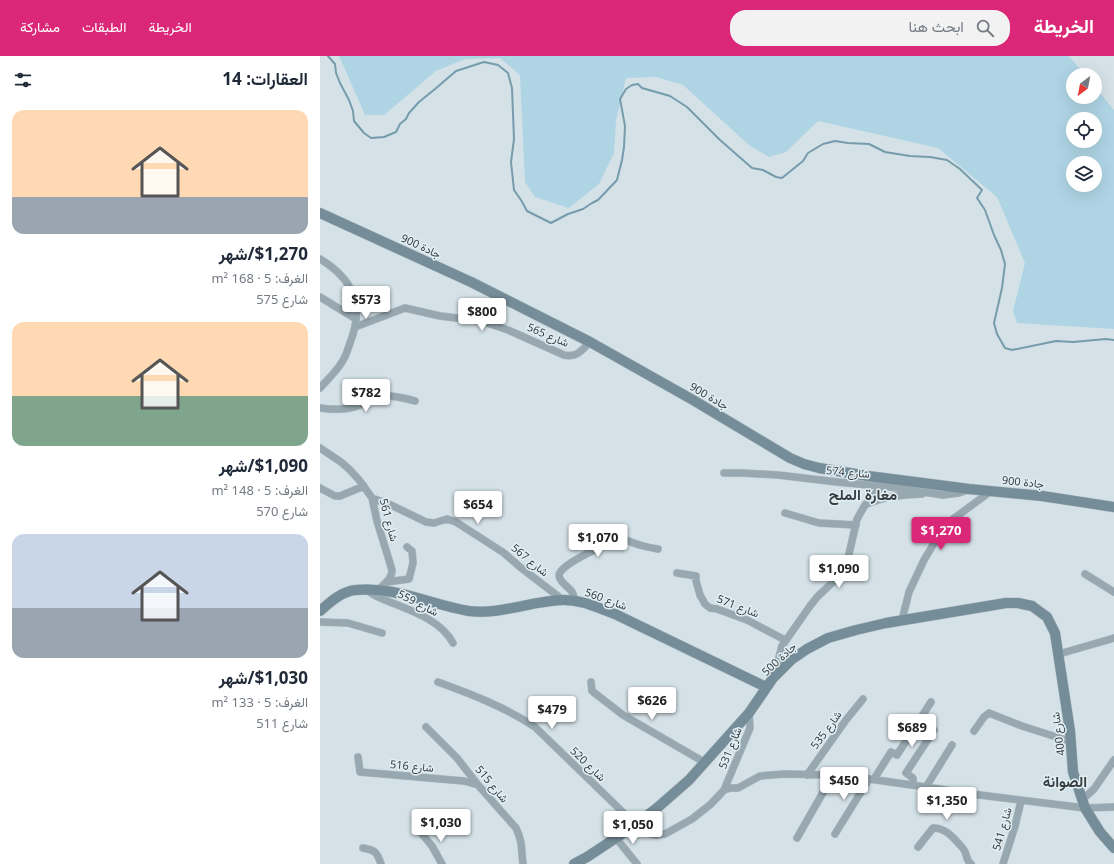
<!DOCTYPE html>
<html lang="ar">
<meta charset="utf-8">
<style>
body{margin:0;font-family:"Noto Sans",Vazirmatn,sans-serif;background:#f2f2f3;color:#1f2937;direction:rtl;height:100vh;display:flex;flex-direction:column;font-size:15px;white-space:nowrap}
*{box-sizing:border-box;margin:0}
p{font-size:13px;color:#747a83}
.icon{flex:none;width:22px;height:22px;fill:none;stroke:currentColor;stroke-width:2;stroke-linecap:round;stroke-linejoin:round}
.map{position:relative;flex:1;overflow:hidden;direction:ltr}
.drawer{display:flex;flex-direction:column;background:#fff;width:320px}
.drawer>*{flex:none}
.needle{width:26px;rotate:212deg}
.buttons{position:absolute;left:746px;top:12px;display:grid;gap:8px}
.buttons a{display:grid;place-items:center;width:36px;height:36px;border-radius:50%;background:#fff;box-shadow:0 4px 16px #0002;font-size:20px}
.price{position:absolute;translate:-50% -34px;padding:0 9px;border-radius:4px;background:#fff;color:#222;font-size:13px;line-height:26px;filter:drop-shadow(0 1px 2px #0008)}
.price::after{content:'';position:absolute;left:50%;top:24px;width:12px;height:9px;margin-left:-6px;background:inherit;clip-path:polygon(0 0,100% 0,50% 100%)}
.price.current{background:#db2777;color:#fff}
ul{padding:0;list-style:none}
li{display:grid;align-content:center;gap:8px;height:212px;padding:0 12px}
li span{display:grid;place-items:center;height:124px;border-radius:12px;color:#555}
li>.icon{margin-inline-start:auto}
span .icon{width:72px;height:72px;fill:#fffc;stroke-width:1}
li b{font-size:17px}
h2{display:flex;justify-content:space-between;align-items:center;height:48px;padding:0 12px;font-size:17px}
header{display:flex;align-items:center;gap:24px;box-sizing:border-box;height:56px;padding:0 20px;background:#db2777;color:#fff}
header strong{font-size:19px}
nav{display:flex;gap:22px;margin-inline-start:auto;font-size:14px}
.search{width:280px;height:36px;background:#f2f2f3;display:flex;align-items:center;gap:10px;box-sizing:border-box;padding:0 14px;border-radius:16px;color:#747a83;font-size:15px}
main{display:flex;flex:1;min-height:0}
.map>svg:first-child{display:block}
</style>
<header>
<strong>الخريطة</strong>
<div class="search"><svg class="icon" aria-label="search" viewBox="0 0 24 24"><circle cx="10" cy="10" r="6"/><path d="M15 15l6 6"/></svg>ابحث هنا</div>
<nav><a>الخريطة</a><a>الطبقات</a><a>مشاركة</a></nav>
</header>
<main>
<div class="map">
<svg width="794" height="808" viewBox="0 0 794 808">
<rect width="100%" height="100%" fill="#d4e2e8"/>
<path fill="#afd4e4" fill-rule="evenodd" d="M19 0H749L765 19H753V41H775V31L794 54V273L697 267 693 255 705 207 677 141 618 92 498 65 466 96 449 101 429 89 363 29 336 21 306 22 296 65 294 97 279 128 249 152 215 141 205 126 200 19 180 2 145 3 116 15 64 59H45ZM753 63H775V85H753ZM753 107H775V129H753Z"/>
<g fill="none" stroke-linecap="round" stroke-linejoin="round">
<path stroke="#769bab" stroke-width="2" d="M8 0 15 8 16 17 20 27 29 44 33 55 34 65 44 77 51 82 64 81 76 76 80 68 86 63 89 57 99 46 115 33 136 15 164 6 178 9 188 17 192 32 194 83 191 106 194 134 201 144 207 155 231 167 248 158 263 153 272 147 278 144 297 124 302 104 304 91 305 70 300 43 306 33 312 29 318 28 322 32 350 40 367 51 400 84 432 112 443 114 456 121 462 122 483 105 488 97 503 88 515 85 528 87 549 88 565 96 590 100 610 101 627 104 640 113 662 134 657 142 665 154 674 179 681 194 685 208 682 232 674 267 677 278 685 292 692 294 736 285 753 286 786 283 794 284"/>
<defs>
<path id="minor" d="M0 203C33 223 45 249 30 287 28 293 26 300 22 306 16 316 7 324 0 332
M0 241 36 263
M35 271 85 252 120 260 161 265 188 274 244 299C257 302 262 294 270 286
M0 352C13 354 28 354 40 349 46 347 52 343 58 341 69 338 84 342 95 345
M0 392 21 406 30 414 40 425 52 442 57 465 72 514C72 523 64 528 58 534
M404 417H422L458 419 517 426 570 431 623 439 639 437 647 434
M0 432 15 440H20L44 430
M52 442 71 449 106 466 114 467 127 463 136 466 184 497 200 511 243 544
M547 448C564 440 584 439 602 438
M465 457 499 467 536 469
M357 517 376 520V525L380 539 385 548 390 552 397 553 427 564 465 584
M765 518 794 536
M67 526 89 523 93 507 92 495 87 491
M47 534C55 541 65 544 75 548 95 556 122 566 133 587
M255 545C254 542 254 539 252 536 249 531 239 526 239 519 240 508 294 483 305 484 310 485 315 488 320 489 326 491 332 492 338 493
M582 564 589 536 604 504 625 469 671 435
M0 566 28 567 62 577
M739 598 794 582
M454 620 462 590 490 550 498 540 512 527 524 510 529 498 537 463 545 449 562 430
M118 626C151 638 185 651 215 671L315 768
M271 626 272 635 303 659 384 706
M106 671 137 702 158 729 196 772C203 787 201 793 203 808
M654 675 664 661 669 657 702 670 752 686
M38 701 40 716 144 725 158 729
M487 719 526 664 543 643
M554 723 571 696 577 699 611 646
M593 729V722L586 717 614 674
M606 731 632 689
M404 734 430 672 429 657
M762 744 774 733 794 704
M311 772 315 775 336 779 345 778 372 763 391 748 404 734 411 732H418L440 720 464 718 513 719 549 723 606 731 652 738 765 752 794 751
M102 778 112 790 122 808
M515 778 549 723
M296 782 317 808
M477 782 513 719
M598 791 613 772C625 772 632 780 640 789 641 790 643 792 644 794 648 800 645 803 651 808
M43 792C55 794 57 796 61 808
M683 808 695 770 701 745"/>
<path id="secondary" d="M0 157 151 226 270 286 373 344 470 402 484 408 499 412 548 420 649 433 722 440 794 451
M0 555C10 546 22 535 36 534 75 530 111 549 149 555 180 559 211 545 242 544 261 543 278 552 295 558L446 631
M254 808 267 801 311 772 337 752 369 724 429 657 453 622 471 604 487 593 508 582 536 574 566 567 686 547H698L712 550 727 561 735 577 750 675 753 716 765 752 780 776 794 792"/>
</defs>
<use href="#minor" stroke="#b2bec3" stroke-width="8"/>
<use href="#secondary" stroke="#b2bec3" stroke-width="11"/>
<use href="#minor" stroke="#98a8b0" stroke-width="7"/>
<use href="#secondary" stroke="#758d98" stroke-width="10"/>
</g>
<g text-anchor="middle" stroke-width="3" stroke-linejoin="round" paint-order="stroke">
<g font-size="11" fill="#383e40" stroke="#e1eff5">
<text transform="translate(101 190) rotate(25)" y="4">جادة 900</text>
<text transform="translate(228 279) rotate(23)" y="4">شارع 565</text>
<text transform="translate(389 340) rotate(30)" y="4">جادة 900</text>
<text transform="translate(528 416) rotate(5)" y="4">شارع 574</text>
<text transform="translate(703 426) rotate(6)" y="4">جادة 900</text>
<text transform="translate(69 464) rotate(75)" y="4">شارع 561</text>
<text transform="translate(210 504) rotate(39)" y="4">شارع 567</text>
<text transform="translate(286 543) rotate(20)" y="4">شارع 560</text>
<text transform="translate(98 547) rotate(27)" y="4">شارع 559</text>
<text transform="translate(418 550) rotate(21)" y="4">شارع 571</text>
<text transform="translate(459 603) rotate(-43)" y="4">جادة 500</text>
<text transform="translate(506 674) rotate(-54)" y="4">شارع 535</text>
<text transform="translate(738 678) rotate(-97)" y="4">شارع 400</text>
<text transform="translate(410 692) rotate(-68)" y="4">شارع 531</text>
<text transform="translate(268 708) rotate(44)" y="4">شارع 520</text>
<text transform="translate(92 710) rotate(5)" y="4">شارع 516</text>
<text transform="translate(172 728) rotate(50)" y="4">شارع 515</text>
<text transform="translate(682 773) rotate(-74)" y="4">شارع 541</text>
</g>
<g font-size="15" font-weight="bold" fill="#383e40" stroke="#e1eff5">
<text x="543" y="444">مغارة الملح</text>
<text x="745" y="731">الصوانة</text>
</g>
</g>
</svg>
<div class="buttons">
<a><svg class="needle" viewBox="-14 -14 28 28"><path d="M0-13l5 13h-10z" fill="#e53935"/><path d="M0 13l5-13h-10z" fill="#747a83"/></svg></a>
<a><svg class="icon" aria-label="locate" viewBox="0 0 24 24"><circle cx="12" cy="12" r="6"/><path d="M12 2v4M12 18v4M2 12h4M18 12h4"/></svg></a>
<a><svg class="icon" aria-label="layers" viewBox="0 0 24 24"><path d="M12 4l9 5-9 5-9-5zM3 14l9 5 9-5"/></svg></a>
</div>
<b class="price" style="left:46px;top:264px">$573</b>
<b class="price" style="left:162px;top:276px">$800</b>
<b class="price" style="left:46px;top:357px">$782</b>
<b class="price" style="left:158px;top:469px">$654</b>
<b class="price current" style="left:621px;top:495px">$1,270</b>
<b class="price" style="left:278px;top:502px">$1,070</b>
<b class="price" style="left:519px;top:533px">$1,090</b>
<b class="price" style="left:332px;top:665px">$626</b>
<b class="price" style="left:232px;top:674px">$479</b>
<b class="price" style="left:592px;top:692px">$689</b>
<b class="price" style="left:524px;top:745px">$450</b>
<b class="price" style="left:627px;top:765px">$1,350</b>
<b class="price" style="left:121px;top:787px">$1,030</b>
<b class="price" style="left:313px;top:789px">$1,050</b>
</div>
<section class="drawer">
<h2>العقارات: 14<svg class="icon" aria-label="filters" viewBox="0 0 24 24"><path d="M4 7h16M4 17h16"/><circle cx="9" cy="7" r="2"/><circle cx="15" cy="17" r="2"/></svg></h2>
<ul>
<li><span style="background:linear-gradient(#ffd9b3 70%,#9aa5b1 0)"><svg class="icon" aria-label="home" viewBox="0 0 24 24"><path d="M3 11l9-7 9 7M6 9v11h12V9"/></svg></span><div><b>$1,270/شهر</b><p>الغرف: 5 · 168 m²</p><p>شارع 575</p></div></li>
<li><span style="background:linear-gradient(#ffd9b3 60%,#7fa58c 0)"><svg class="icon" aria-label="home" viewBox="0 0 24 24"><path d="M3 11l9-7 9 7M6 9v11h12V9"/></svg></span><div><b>$1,090/شهر</b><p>الغرف: 5 · 148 m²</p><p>شارع 570</p></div></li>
<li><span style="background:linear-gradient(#c9d6e8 60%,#9aa5b1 0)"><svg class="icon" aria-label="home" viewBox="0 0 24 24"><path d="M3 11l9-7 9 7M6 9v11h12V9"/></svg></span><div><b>$1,030/شهر</b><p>الغرف: 5 · 133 m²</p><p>شارع 511</p></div></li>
</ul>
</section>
</main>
